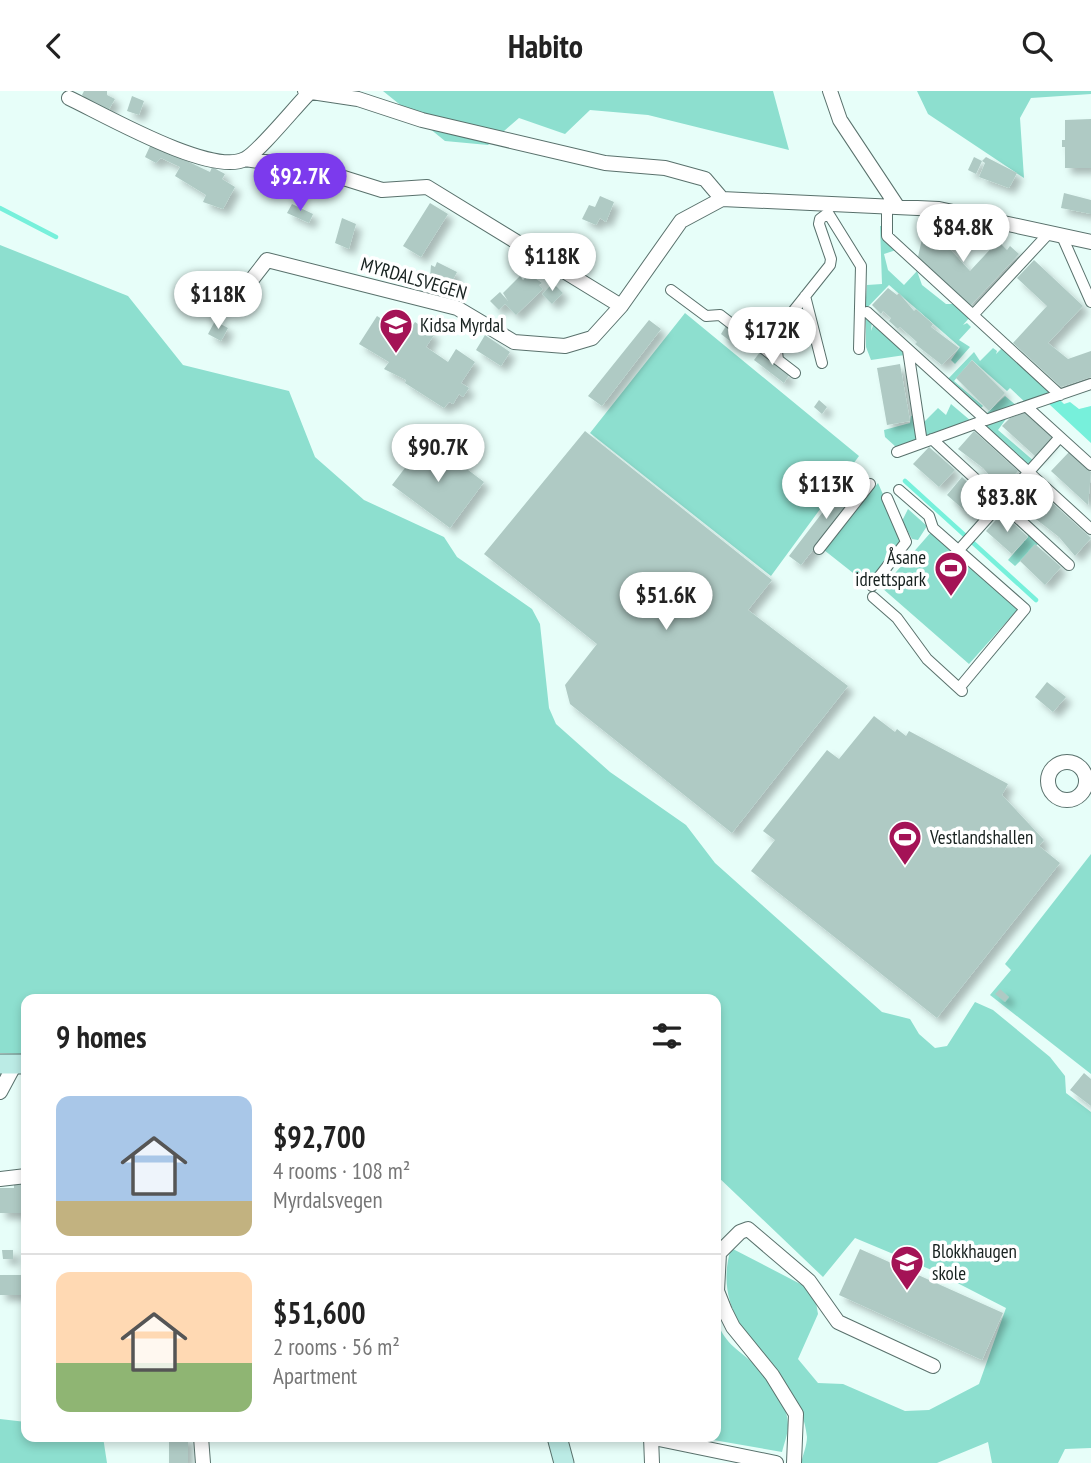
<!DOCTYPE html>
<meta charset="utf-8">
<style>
body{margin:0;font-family:"PT Sans Narrow",sans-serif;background:#f6f6f6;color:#222;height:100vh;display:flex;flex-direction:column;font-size:26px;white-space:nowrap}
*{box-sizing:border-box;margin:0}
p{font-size:23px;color:#767676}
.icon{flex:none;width:38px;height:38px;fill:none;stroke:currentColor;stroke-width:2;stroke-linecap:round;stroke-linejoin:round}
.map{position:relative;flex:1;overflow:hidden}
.details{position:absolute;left:21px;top:903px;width:700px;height:448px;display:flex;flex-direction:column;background:#fff;border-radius:14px;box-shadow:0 4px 10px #0003}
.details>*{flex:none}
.price{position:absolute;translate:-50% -60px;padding:0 16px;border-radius:24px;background:#fff;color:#222;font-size:23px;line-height:46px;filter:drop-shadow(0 2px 4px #0008)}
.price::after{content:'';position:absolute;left:50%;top:42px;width:21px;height:16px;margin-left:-10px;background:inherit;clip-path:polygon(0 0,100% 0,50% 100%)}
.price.selected{background:#7c3aed;color:#fff}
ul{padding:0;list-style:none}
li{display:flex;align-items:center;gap:21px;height:175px;padding:0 35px}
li+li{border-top:2px solid #e0e0e0}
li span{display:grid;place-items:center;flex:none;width:196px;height:140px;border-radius:14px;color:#555}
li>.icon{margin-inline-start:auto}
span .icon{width:84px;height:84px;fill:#fffc;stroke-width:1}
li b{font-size:30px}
h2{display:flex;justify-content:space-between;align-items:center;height:84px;padding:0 35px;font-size:30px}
header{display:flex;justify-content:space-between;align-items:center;height:91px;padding:0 35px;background:#fff;font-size:32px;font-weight:600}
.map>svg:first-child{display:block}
</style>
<header><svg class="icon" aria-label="back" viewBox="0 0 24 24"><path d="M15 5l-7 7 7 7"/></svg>Habito<svg class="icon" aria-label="search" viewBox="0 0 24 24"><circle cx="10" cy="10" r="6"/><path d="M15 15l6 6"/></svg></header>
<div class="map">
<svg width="1091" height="1372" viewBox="0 0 1091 1372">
<defs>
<filter id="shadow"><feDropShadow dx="6" dy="6" stdDeviation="3.5" flood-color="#0004"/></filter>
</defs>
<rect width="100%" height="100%" fill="#e7fef9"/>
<path fill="#8ddfcf" d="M383 0H773L789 59 648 24 590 19 565 43 519 27 488 54 445 50Z
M917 0H1091V3L1031 7 1020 27 1024 87 928 23Z
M880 135H884L896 159 884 163 888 179 904 194 917 180 922 194 946 213H955L970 226 963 234 967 232 971 236 959 249 970 256 955 273 951 269 960 256 889 194 865 219 867 194 882 193Z
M0 154 128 205 183 274 289 300 315 366 364 409 444 446 457 466 532 518 540 533 549 617 556 633 610 681 686 734 715 772 882 921 910 928 919 943 935 957 947 955 975 911 993 919 1050 966 1065 985 1066 1002 1091 1021V1357L1065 1358 1058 1372H992L988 1351 937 1372H801C803 1364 807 1354 807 1346 800 1272 705 1245 731 1157L814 1200 818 1223 798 1268 818 1292 843 1293 905 1320 929 1319 979 1293 1006 1217 934 1180 855 1147 823 1186 716 1084V908H26V963L0 962Z
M685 222 859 365 771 485 590 342Z
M866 223 872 230 871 240 874 232 905 259V264L871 269 866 256Z
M1003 256 1053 302 1026 312 1010 297 1007 300 972 269 954 290 983 315 981 317 986 323 1005 305 1017 315 985 325 946 290 974 261 980 270 993 257 997 260 996 263Z
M951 313 971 330 925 346 923 332 938 317 946 324Z
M915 324 919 348 896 356 885 346 884 339 910 332 911 325Z
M1006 328 998 339 1035 371 1029 376 983 334Z
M878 392 903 449 867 493 824 459Z
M908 418 927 435 918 449 912 448 902 430Z
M932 440 1019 517 969 573 882 497Z
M1027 440 1039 452 1015 475 1008 469 1028 446Z
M1091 763V983L990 904 1011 879 1005 873Z
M716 1227C723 1251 736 1257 753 1272 769 1286 788 1313 788 1334 788 1343 784 1353 782 1361L696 1346H716Z
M0 1328 26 1331V1346H103L107 1372H0Z"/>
<path fill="#77f0db" d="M1060 309 1064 313 1070 311 1079 318 1091 315V352L1049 313Z"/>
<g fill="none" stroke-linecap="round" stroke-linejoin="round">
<path stroke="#77f0db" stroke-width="4.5" d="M0 117 56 146
M905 390 1036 509"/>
</g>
<path fill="#afcac4" filter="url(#shadow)" d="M84 0H107V4L115 8 108 20 86 7 82 4Z
M132 5 144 10 139 24 127 20Z
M1091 28V77H1065V56H1062V49H1065V29Z
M151 53 210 81 212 76 225 83 222 88 235 96 223 118 203 111 206 104 175 85 180 76 161 67 156 72 145 66Z
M974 66 982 70 976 83 968 79Z
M986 66 1017 82 1009 97 979 86 985 72 982 70Z
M308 84 316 87 310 99 302 95Z
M1064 102 1091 109V123L1061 117Z
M600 105 614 111 606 131 600 127 596 134 582 128 589 114 595 116Z
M430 112 448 123 421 166 403 155Z
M292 113 313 123 309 132 287 122Z
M342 127 356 133 349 158 335 152Z
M925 134 949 138 948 156 970 180 998 150 1007 159 1010 155 1019 163 970 215 918 166Z
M1034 169 1083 215 1048 252 1068 268 1091 260V286L1061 296 1013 252 1047 215 1017 187Z
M437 171 457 181 450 195 430 186 431 174 435 176Z
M529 183 542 192 539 194 543 198 516 224 505 213 499 219 490 210 500 201 508 210 503 202 520 185 523 189Z
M553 192 563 202 552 213 542 203Z
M888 197 897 204 899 202 914 220 916 218 933 233 931 236 959 257 942 274 915 253 917 251 900 236 898 238 889 230 891 227 883 220 881 223 872 214Z
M377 225 399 239 393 247 401 252 415 231 434 244 426 256 448 271 456 258 475 271 461 292 469 297 463 306 459 303 453 313 449 311 444 317 405 292 406 289 384 278 389 271 359 253Z
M649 229 661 238 602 315 588 305Z
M215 230 228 237 221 250 208 243Z
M726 235 734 243 730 250 721 243Z
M485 244 510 261 501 275 476 259Z
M760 261 789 284 784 292 754 269Z
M972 269 1005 302 989 320 956 287Z
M900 273 910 330 887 334 877 277Z
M819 309 827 316 822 323 814 316Z
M1026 321 1053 346 1036 366 1002 335 1010 327Z
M585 340 772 489 748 519 848 595 732 742 570 613 565 594 597 553 484 463Z
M974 340 1018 380 1002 398 983 377 958 358Z
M427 348 484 391 450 437 392 394Z
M929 356 955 379 939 396 913 373Z
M1069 361 1091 381 1088 414 1051 380Z
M962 386 988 410 973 427 947 404Z
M849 387 862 397 801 474 789 465Z
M1047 407 1091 447 1075 465 1059 446 1032 425Z
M1002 422 1028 446 1012 463 986 440Z
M1035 453 1061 476 1045 494 1020 470Z
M1047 591 1066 606 1053 621 1035 606Z
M874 625 895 641 897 638 906 645 909 640 1008 693 1002 704 1044 749 1039 755 1060 772 937 927 751 780 775 749 763 740 827 659 839 668Z
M1000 898 1009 906 1005 911 995 903Z
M1084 982 1091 988V1015L1070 999Z
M14 1088 26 1093V1122H0V1097H14Z
M860 1158 1003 1222 982 1269 839 1204Z
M2 1159H13V1168H3Z
M0 1184H26V1204H0Z
M169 1346H188V1372H169Z"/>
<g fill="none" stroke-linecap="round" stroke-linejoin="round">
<defs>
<path id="pedestrian" d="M887 115V145L1060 304
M1061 143 1091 211
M671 199 706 225 720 224 795 282
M805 205 822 272
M867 221 986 329 1091 293
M973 224 1050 141
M908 259 922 352
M778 269 775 243 830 174 831 168 819 133 820 128 828 122 861 175 859 258
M1027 316 1091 374
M976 333 1091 438
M932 348 1069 474
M897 361 980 331
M899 399 929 425 933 437 1025 518 960 596
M819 458 870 393
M958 460 1060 346
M872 495 906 451 887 407
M873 506 897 527 927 568 962 600"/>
<path id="minor" d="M305 0 358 8 422 29 605 72 665 77 705 88 722 108
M830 0 840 29 897 115
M69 7C103 23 212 86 245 68 258 62 296 15 309 2
M245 68 315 78 382 99 427 96 621 215
M236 209 267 169 457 217 514 251 565 255 592 247 621 215 681 130 722 108 939 118 1091 151
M1048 690a19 19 0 1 1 38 0a19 19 0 1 1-38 0Z
M0 1001 15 973
M0 1088 26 1085
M201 1346 203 1372
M649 1346 776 1372
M651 1346 652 1372
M794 1372 796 1323 772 1284 733 1236 725 1220 717 1200 719 1162 740 1141 748 1138 809 1190 838 1231 933 1275"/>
<path id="secondary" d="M0 973H26
M557 1346 564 1372"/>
</defs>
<use href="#pedestrian" stroke="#59716c" stroke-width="12"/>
<use href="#minor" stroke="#59716c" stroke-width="16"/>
<use href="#secondary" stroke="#59716c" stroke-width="21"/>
<use href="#pedestrian" stroke="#fff" stroke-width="10"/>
<use href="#minor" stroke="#fff" stroke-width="14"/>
<use href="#secondary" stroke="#bbebe5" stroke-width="19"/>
</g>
<defs>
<symbol id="school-pin" viewBox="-11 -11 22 30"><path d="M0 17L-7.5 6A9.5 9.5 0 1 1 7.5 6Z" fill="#a41356" stroke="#fff"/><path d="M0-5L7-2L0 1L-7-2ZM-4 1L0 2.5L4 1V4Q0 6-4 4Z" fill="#fff"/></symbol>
<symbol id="stadium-pin" viewBox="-11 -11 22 30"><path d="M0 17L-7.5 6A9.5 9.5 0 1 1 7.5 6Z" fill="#a41356" stroke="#fff"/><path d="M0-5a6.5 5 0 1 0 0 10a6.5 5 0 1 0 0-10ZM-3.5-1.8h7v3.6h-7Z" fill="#fff"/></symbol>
</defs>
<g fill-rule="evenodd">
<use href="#school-pin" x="377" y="215" width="38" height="52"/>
<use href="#stadium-pin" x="932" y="458" width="38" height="52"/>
<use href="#stadium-pin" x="886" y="727" width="38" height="52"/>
<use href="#school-pin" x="888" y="1152" width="38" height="52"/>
</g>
<g text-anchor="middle" stroke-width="7" stroke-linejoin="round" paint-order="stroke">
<g font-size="19" fill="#17211f" stroke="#fff">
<text transform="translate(414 187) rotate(16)" y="7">MYRDALSVEGEN</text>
</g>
<g font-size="19" fill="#17211f" stroke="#fff" text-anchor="start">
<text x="420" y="241">Kidsa Myrdal</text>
<text x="926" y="473" text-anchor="end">Åsane<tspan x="926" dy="22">idrettspark</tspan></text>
<text x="930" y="753">Vestlandshallen</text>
<text x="932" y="1167">Blokkhaugen<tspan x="932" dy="22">skole</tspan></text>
</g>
</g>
</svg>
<b class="price selected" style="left:300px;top:122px">$92.7K</b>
<b class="price" style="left:963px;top:173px">$84.8K</b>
<b class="price" style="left:552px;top:202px">$118K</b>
<b class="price" style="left:218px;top:240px">$118K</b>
<b class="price" style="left:772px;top:276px">$172K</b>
<b class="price" style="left:438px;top:393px">$90.7K</b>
<b class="price" style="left:826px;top:430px">$113K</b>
<b class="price" style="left:1007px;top:443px">$83.8K</b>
<b class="price" style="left:666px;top:541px">$51.6K</b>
<section class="details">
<h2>9 homes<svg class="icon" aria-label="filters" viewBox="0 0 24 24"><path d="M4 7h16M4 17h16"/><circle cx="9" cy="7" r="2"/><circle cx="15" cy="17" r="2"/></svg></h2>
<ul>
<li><span style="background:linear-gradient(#a9c7e8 75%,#c2b280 0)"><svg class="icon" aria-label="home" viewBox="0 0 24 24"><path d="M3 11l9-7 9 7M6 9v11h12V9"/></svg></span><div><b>$92,700</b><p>4 rooms · 108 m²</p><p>Myrdalsvegen</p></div></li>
<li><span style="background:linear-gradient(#ffd9b3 65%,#8fb573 0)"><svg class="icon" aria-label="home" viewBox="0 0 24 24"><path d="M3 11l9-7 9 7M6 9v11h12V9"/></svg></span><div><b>$51,600</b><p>2 rooms · 56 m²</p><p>Apartment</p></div></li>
</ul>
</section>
</div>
